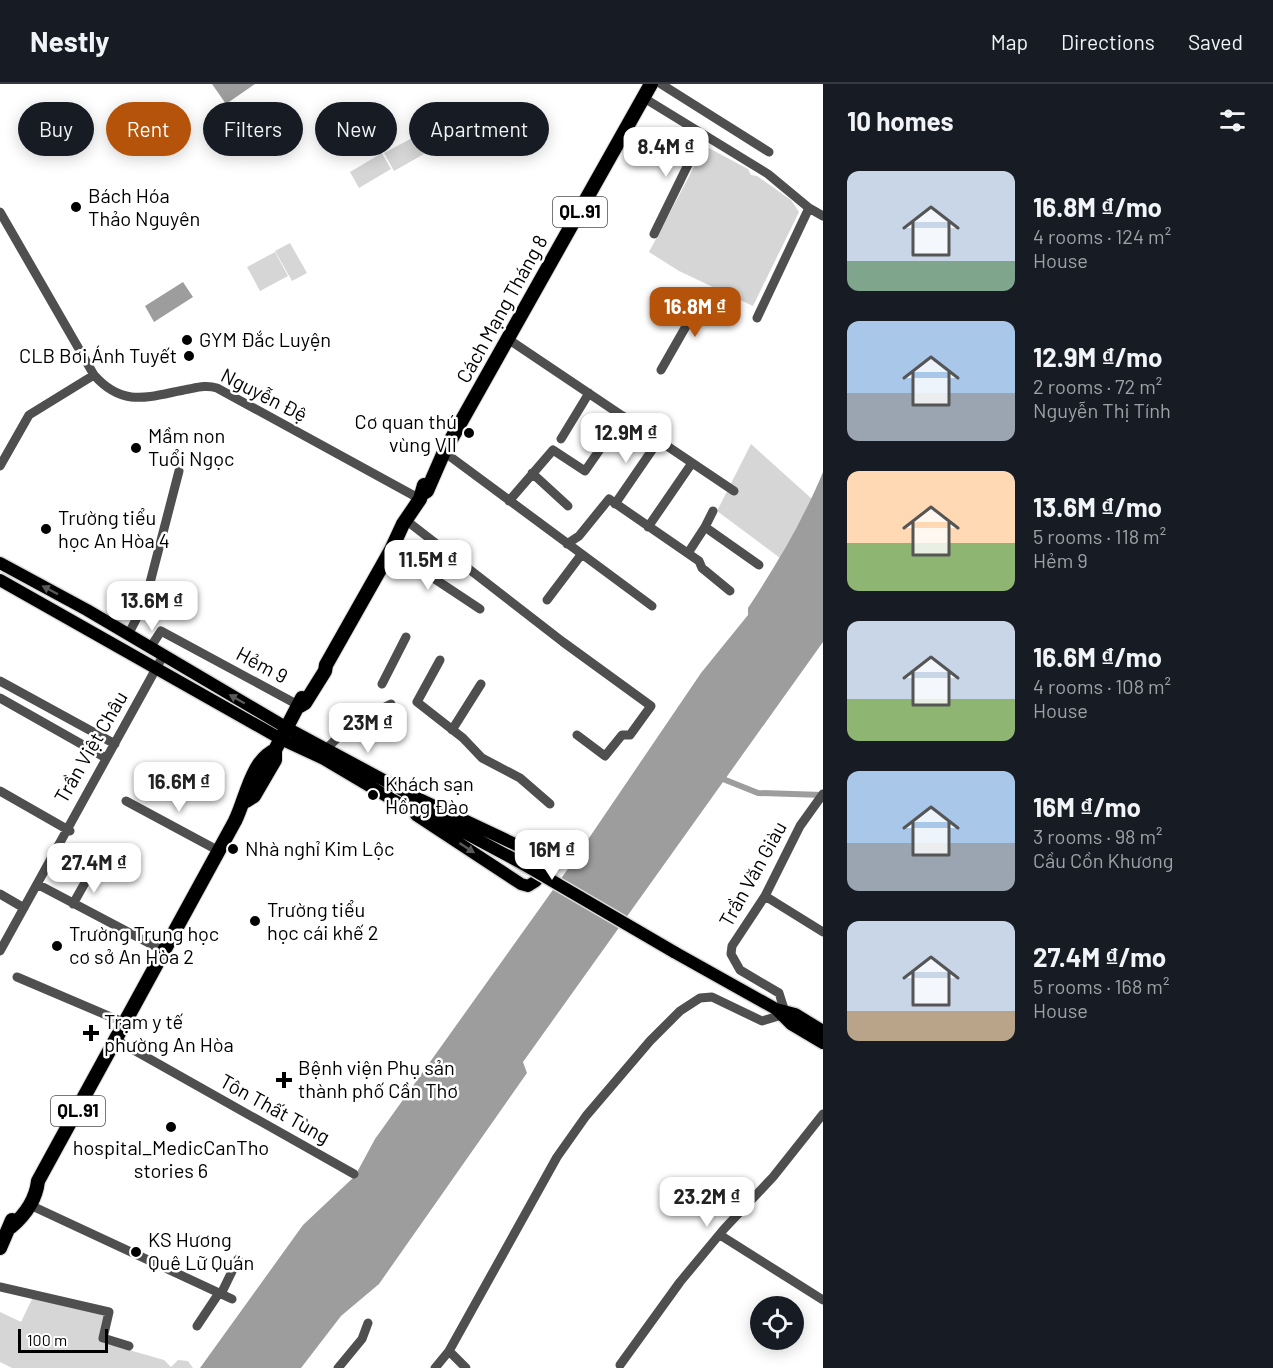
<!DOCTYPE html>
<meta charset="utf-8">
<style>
body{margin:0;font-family:Barlow,sans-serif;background:#242831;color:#f1f3f6;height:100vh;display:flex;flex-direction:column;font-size:22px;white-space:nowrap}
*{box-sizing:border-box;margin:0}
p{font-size:20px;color:#9ea1a6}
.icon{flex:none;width:33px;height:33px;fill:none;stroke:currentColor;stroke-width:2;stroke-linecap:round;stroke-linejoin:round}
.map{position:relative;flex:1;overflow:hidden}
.details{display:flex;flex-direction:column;background:#171b24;width:450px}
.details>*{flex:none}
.hud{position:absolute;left:18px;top:18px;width:570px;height:54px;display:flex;gap:12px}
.fabs{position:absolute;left:750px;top:1212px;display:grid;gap:12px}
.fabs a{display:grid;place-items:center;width:54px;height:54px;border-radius:50%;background:#171b24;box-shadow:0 3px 15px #0003;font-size:30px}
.scale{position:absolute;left:18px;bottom:15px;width:90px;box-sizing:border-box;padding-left:6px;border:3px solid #000;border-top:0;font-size:16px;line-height:21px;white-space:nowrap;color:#000;-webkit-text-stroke:4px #fff;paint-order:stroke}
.price{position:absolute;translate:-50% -51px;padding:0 14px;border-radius:12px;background:#fff;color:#222;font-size:20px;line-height:39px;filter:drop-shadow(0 2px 3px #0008)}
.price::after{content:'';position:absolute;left:50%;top:36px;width:18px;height:14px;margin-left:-9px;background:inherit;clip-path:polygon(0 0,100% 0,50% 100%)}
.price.active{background:#b45309;color:#fff}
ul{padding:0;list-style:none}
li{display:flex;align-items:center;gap:18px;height:150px;padding:0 24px}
li span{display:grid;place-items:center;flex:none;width:168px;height:120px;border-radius:12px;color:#555}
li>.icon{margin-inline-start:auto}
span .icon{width:72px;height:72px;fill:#fffc;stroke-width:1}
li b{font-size:26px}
h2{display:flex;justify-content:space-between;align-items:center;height:72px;padding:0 24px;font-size:26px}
.chip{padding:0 21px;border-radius:27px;background:#171b24;box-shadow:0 3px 15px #0003;font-size:21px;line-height:54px}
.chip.active{background:#b45309;color:#fff}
header{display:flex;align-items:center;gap:36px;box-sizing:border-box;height:84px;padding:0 30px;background:#171b24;border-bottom:2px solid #363941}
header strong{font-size:28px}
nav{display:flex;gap:33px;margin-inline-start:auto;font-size:21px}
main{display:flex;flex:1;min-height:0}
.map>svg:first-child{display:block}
</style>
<header>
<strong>Nestly</strong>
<nav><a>Map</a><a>Directions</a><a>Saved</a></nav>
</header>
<main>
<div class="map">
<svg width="823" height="1284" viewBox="0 0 823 1284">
<rect width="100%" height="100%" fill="#fff"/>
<path fill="#d6d6d6" d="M414 53 424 70 394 87 384 69Z
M705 62 748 85 751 91 757 92 791 116 799 128 753 222 679 187 649 168Z
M382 69 391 85 359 104 350 88Z
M290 159 307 189 292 197 275 167Z
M275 168 288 192 260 207 247 183Z
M751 360 812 415 780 474 717 427Z
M33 1213 107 1230 101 1258 164 1276 171 1283 178 1276 188 1277 193 1284H12L0 1278V1228L21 1238Z"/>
<path fill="#9d9d9d" d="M212 0H255L226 20Z
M183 198 193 213 154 238 145 222Z
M823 388V558L523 978 527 989 379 1200 341 1232 301 1284H200L303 1141 355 1092 375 1055 570 782 701 589 748 531V524C777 480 803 436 823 388Z"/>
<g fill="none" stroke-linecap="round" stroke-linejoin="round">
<path stroke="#9d9d9d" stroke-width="6" d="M723 695 758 709 823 711"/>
<defs>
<path id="major" d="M0 479 87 526 287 644 404 707 423 725
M0 496 281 655 324 675 400 720 426 728 525 781
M415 713 536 770 541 774 536 797 528 802 521 800 416 731
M674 868 776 925 795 930 823 947
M777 926 791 940 823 959"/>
<path id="highway" d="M422 410 427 407 444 368 651 0
M300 622 305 619 325 587 326 581 391 466 403 440 420 415 424 401
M246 717 254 712 275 676V666L302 614
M11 1143C25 1131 36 1115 38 1097L235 737C246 715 251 677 275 666
M0 1164 12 1136"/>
</defs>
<use href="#major" stroke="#dbdbdb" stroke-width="15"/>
<use href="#highway" stroke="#dbdbdb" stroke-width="16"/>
<path stroke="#4f4f4f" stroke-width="9" d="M661 0 769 68
M644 14 768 90 809 124 757 234
M809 124 823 132
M0 128 94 291C124 325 150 312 189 305 199 303 207 301 217 304L420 415
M654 150 703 50
M508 255 734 407
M661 286 705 209
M561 355 589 309
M444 368 652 522
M0 382 29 331 94 291
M532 389 568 422
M509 417 553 366 585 387 623 332
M615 420 659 356
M407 437 563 558 651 622 630 651H622L605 672 577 651
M648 443 692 379
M705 443 713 427
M567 460 579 452 609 415 699 477 702 484 730 507
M391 466 480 525
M688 469 705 443 759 481
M547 516 581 471
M128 551 145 518 179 387
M150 564 161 547 300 622
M440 576 417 618 463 654 482 674 520 694 550 720
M0 597 115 660
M382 600 406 553
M0 614 106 674
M452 646 481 600
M327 664 353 639 391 620
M0 707 70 747
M126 717 219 767
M37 800 164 867
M0 810 24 824
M765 812 823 848
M73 820 91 788
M0 867 163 572
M17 893 125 939
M785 928 779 909 740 886 731 870 732 862 765 812 800 742 823 710
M116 956 354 1090
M30 1121 232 1215
M720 1151 823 1216
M0 1203 109 1228 103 1254 129 1262
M221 1210 238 1175
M197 1242 219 1209
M620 1281 680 1198 724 1145 773 1093 823 1030
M338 1284 362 1255 368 1239
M435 1284 449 1267
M466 1284 449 1267 557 1073 586 1032 650 957 680 927 700 914 712 913 762 937 782 931"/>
<use href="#major" stroke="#000" stroke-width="12"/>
<use href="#highway" stroke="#000" stroke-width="14"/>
<defs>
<path id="major-bridge" d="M525 781 674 868"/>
</defs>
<use href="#major-bridge" stroke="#dbdbdb" stroke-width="15" stroke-linecap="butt"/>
<use href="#major-bridge" stroke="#000" stroke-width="12"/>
</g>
<defs><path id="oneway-solid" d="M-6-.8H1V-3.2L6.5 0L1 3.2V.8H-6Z" transform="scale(1.5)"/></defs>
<g fill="#595959">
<use href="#oneway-solid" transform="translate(50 506) rotate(-152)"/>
<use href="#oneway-solid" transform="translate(237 615) rotate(-150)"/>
<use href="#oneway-solid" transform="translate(467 764) rotate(33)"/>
</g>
<g fill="#000" stroke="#fff" stroke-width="2">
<circle cx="76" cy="123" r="6"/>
<circle cx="187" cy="256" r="6"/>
<circle cx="189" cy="272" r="6"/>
<circle cx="469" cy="349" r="6"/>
<circle cx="136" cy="364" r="6"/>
<circle cx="46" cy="445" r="6"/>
<circle cx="373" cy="711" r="6"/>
<circle cx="233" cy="765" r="6"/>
<circle cx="255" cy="837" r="6"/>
<circle cx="57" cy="862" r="6"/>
<path d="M88 940h6v6h6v6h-6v6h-6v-6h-6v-6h6z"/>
<path d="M281 987h6v6h6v6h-6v6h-6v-6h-6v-6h6z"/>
<circle cx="171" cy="1043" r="6"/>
<circle cx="136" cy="1168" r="6"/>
</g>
<g text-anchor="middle" stroke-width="5" stroke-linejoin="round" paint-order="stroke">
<g fill="#fff" stroke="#4c4c4c" stroke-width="1.5">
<rect x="553" y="113" width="54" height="30" rx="4.5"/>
<rect x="51" y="1012" width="54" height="30" rx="4.5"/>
</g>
<g font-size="18" font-weight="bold" fill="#000">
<text x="580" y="134">QL.91</text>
<text x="78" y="1033">QL.91</text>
</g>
<g font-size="20" fill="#000" stroke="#fff" text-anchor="start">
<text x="88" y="119">Bách Hóa<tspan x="88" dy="23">Thảo Nguyên</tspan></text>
<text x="199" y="263">GYM Đắc Luyện</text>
<text x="177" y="279" text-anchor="end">CLB Bơi Ánh Tuyết</text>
<text x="457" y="345" text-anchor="end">Cơ quan thú<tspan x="457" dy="23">vùng VII</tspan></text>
<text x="148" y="359">Mầm non<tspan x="148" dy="23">Tuổi Ngọc</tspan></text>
<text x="58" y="441">Trường tiểu<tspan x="58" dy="23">học An Hòa 4</tspan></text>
<text x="385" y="707">Khách sạn<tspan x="385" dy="23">Hồng Đào</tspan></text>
<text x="245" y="772">Nhà nghỉ Kim Lộc</text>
<text x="267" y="833">Trường tiểu<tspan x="267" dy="23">học cái khế 2</tspan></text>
<text x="69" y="857">Trường Trung học<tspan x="69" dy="23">cơ sở An Hòa 2</tspan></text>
<text x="104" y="945">Trạm y tế<tspan x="104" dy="23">phường An Hòa</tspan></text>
<text x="298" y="991">Bệnh viện Phụ sản<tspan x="298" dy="23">thành phố Cần Thơ</tspan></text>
<text x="171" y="1071" text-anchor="middle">hospital_MedicCanTho<tspan x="171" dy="23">stories 6</tspan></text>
<text x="148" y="1163">KS Hương<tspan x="148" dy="23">Quê Lữ Quán</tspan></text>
</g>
<g font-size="20" fill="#000" stroke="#fff">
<text transform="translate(502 225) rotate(-61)" y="7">Cách Mạng Tháng 8</text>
<text transform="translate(264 311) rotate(27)" y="7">Nguyễn Đệ</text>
<text transform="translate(262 581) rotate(28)" y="7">Hẻm 9</text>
<text transform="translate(91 663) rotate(-60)" y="7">Trần Việt Châu</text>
<text transform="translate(753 790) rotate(-61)" y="7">Trần Văn Giàu</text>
<text transform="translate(275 1025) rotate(29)" y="7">Tôn Thất Tùng</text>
</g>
</g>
</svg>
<div class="fabs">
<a><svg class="icon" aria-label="locate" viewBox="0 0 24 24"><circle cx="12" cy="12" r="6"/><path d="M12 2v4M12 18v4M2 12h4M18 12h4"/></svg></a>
</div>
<div class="scale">100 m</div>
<b class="price" style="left:666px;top:94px">8.4M ₫</b>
<b class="price active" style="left:695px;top:254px">16.8M ₫</b>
<b class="price" style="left:626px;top:380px">12.9M ₫</b>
<b class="price" style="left:428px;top:507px">11.5M ₫</b>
<b class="price" style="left:152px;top:548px">13.6M ₫</b>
<b class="price" style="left:368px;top:670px">23M ₫</b>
<b class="price" style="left:179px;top:729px">16.6M ₫</b>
<b class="price" style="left:552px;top:797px">16M ₫</b>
<b class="price" style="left:94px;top:810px">27.4M ₫</b>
<b class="price" style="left:707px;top:1144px">23.2M ₫</b>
<div class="hud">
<a class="chip">Buy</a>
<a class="chip active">Rent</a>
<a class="chip">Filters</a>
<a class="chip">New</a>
<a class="chip">Apartment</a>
</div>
</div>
<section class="details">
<h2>10 homes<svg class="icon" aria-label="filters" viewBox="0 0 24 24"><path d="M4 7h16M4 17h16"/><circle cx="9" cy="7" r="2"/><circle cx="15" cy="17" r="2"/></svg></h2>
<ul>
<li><span style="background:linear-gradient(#c9d6e8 75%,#7fa58c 0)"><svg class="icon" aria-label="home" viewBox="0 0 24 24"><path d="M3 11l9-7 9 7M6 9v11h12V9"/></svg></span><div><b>16.8M ₫/mo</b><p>4 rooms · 124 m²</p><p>House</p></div></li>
<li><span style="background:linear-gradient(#a9c7e8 60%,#9aa5b1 0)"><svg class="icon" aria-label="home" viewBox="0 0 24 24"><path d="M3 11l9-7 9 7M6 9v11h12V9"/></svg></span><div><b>12.9M ₫/mo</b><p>2 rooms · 72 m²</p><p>Nguyễn Thị Tính</p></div></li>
<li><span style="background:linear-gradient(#ffd9b3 60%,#8fb573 0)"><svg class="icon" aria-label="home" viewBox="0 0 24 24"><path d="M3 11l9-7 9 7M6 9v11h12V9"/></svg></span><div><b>13.6M ₫/mo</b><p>5 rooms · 118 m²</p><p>Hẻm 9</p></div></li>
<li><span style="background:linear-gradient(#c9d6e8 65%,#8fb573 0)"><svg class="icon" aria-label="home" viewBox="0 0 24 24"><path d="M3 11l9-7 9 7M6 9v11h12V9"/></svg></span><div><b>16.6M ₫/mo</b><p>4 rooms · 108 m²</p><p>House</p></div></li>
<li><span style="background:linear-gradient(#a9c7e8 60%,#9aa5b1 0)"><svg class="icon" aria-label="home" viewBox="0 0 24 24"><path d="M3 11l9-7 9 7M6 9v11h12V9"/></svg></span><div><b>16M ₫/mo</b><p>3 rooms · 98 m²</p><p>Cầu Cồn Khương</p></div></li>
<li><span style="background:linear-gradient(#c9d6e8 75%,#b9a48a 0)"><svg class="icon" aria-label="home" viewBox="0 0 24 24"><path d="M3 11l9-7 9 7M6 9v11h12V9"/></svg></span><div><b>27.4M ₫/mo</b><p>5 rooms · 168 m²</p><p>House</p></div></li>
</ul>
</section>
</main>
